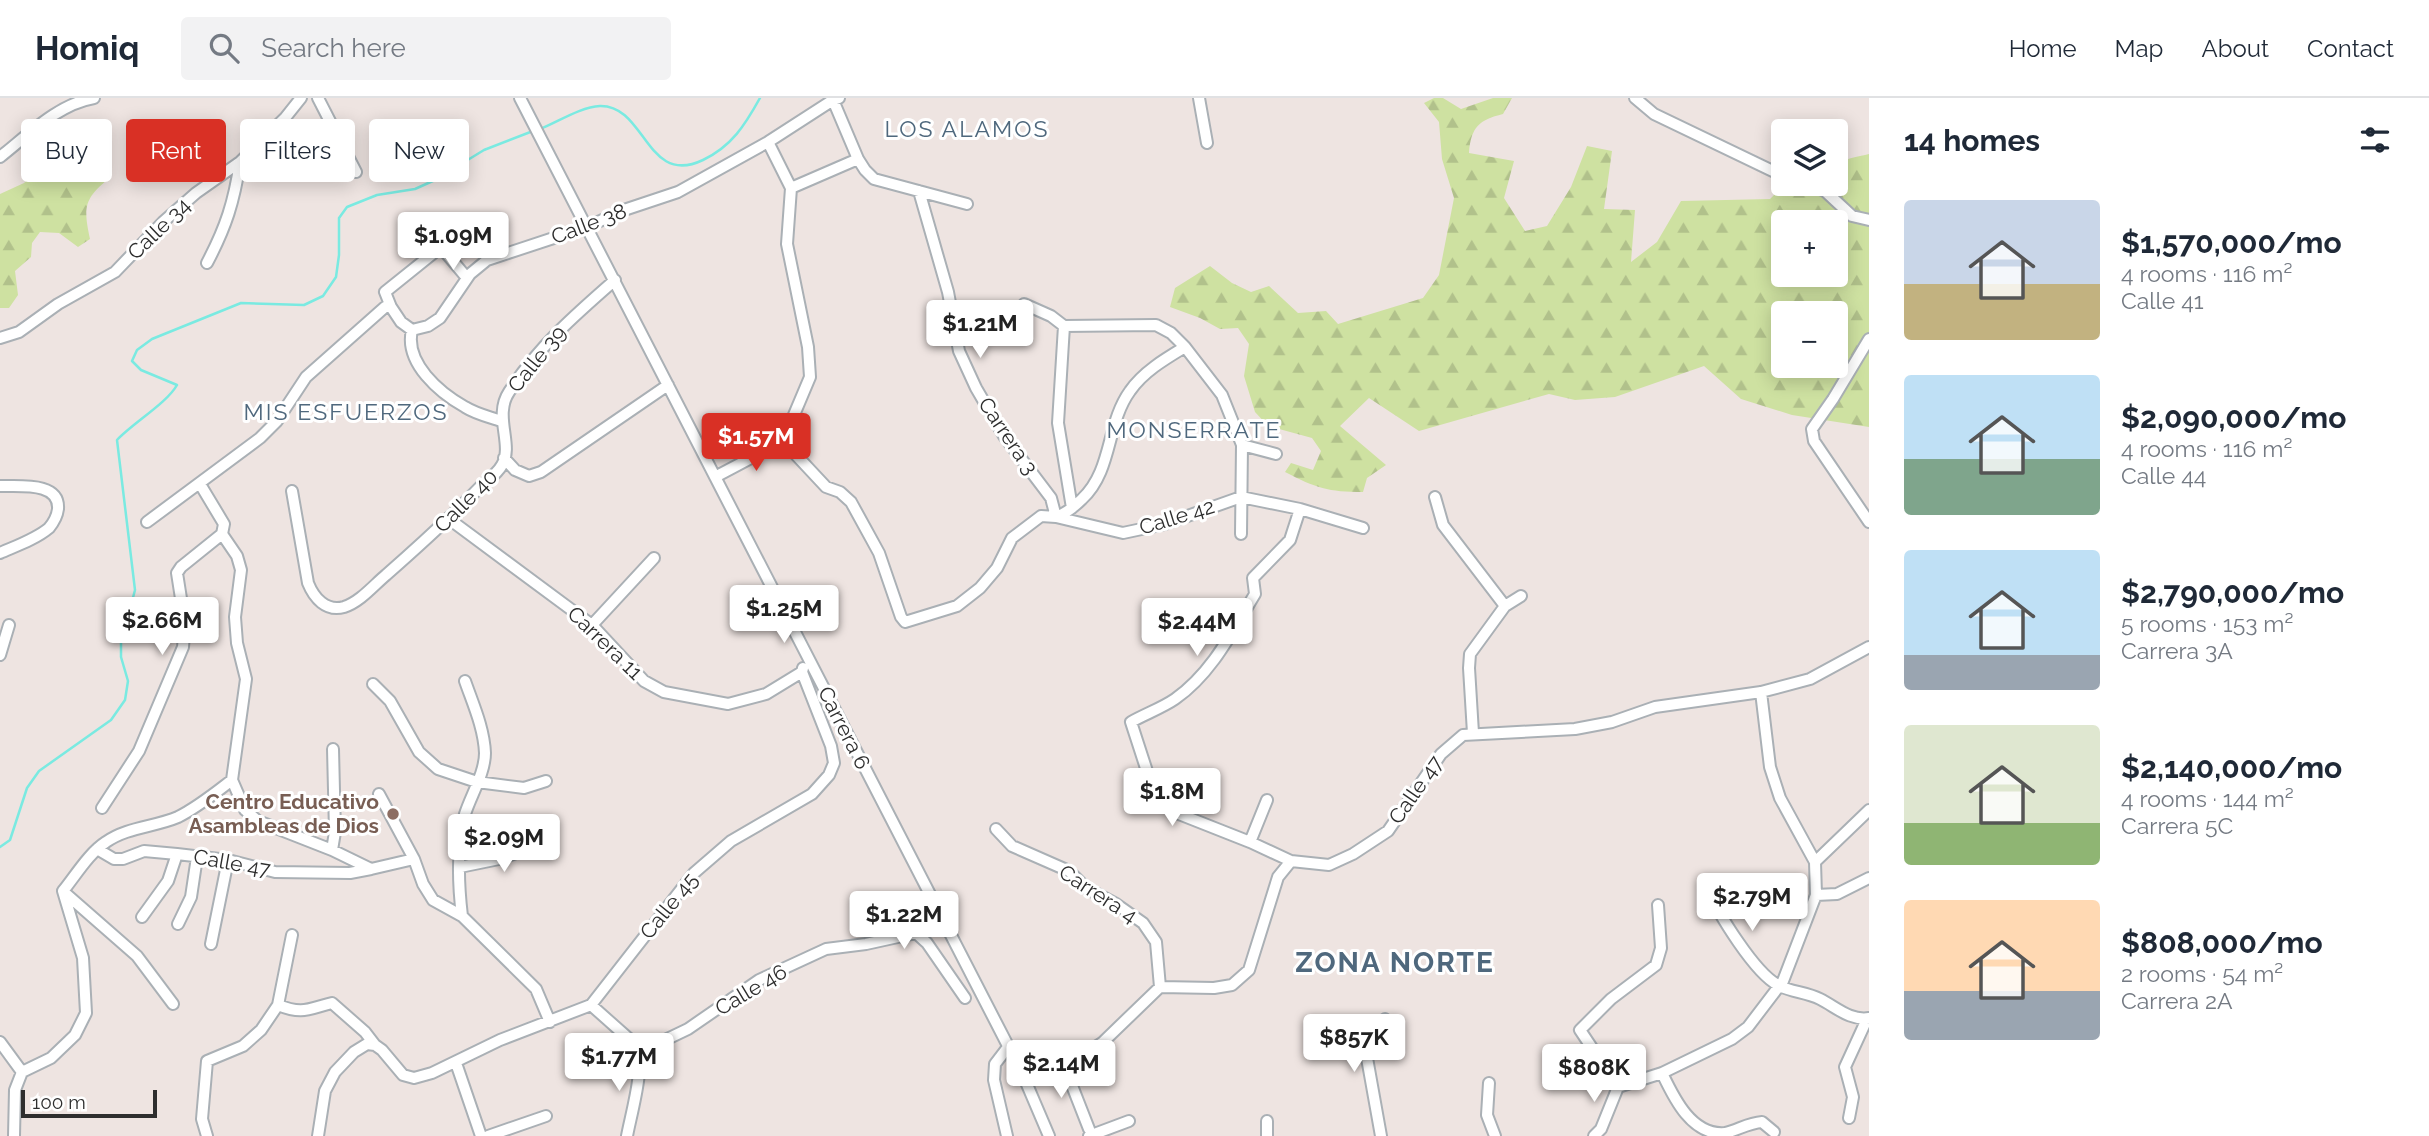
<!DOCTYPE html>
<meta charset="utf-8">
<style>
body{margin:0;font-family:Raleway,sans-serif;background:#f2f2f3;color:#1f2937;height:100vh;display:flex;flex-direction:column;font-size:26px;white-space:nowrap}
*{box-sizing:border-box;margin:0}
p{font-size:23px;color:#747a83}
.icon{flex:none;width:38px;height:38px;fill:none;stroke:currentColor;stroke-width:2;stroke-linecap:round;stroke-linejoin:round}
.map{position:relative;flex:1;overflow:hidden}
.sheet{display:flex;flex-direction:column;background:#fff;width:560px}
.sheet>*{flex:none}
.top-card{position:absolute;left:21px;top:21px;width:665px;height:63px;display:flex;gap:14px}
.controls{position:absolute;left:1771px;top:21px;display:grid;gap:14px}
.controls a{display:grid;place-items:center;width:77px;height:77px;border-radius:7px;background:#fff;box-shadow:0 4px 18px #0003;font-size:35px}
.scale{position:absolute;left:21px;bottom:18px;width:136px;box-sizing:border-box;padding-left:7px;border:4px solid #2e2e2e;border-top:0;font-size:19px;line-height:24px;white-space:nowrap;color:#2e2e2e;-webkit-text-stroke:5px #fff;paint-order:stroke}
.price{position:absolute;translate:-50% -60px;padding:0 16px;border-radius:7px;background:#fff;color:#222;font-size:23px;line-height:46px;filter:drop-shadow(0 2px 4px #0008)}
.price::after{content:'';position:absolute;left:50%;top:42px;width:21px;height:16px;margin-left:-10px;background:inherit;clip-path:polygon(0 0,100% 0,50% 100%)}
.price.on{background:#d93025;color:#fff}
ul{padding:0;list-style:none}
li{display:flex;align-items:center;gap:21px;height:175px;padding:0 35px}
li span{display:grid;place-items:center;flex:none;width:196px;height:140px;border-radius:7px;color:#555}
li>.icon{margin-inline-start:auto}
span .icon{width:84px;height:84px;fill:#fffc;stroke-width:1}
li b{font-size:30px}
h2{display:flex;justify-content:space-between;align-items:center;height:84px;padding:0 35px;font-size:30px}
.chip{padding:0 24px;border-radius:7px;background:#fff;box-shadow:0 4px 18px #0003;font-size:24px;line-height:63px}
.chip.on{background:#d93025;color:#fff}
header{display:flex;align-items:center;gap:42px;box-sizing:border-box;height:98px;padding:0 35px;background:#fff;border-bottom:2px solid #e0e1e3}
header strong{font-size:33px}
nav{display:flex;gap:38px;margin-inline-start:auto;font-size:24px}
.search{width:490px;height:63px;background:#f2f2f3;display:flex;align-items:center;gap:18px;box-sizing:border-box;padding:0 24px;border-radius:7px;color:#747a83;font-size:26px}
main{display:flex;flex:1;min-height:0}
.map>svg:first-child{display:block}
</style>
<header>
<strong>Homiq</strong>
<div class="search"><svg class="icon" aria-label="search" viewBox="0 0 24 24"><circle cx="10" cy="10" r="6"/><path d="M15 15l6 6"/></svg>Search here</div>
<nav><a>Home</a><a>Map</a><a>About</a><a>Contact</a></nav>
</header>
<main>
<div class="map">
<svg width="1869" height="1038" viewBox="0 0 1869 1038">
<defs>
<pattern id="forest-firs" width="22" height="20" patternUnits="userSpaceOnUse" patternTransform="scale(1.75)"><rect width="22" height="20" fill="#cee1a1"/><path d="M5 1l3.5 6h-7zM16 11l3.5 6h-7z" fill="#b1c18b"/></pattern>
</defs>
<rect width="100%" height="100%" fill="#eee4e1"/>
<path fill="url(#forest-firs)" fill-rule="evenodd" d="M1434 0H1443L1461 11 1493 0H1512L1503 16C1479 22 1471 29 1469 55L1514 63 1504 100 1525 133 1547 128 1571 89 1587 48 1612 53 1604 111 1635 112 1631 164 1657 144 1681 103 1770 101 1780 91 1836 86C1836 60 1847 61 1869 56V329L1792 317 1741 301 1704 268 1615 299 1575 302 1549 296 1419 333 1369 300 1340 328 1386 367 1367 380 1363 394C1328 394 1316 390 1285 374L1291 365 1313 372 1321 353 1312 340 1268 328 1255 314 1244 278 1249 246 1238 230 1220 231 1200 220 1170 209 1175 190 1210 168 1232 185 1251 194 1269 188 1298 215 1326 213 1338 226 1423 200 1439 177 1454 100 1442 61 1439 24 1424 5ZM1783 124H1836V177H1783ZM1783 215H1836V268H1783Z
M91 59 111 79C84 100 83 109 90 141L78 149 59 135 40 134 32 145 31 159 15 173 18 197 9 210H0V96L24 85 37 73 61 65Z"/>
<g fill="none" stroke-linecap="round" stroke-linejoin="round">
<path stroke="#7aeae1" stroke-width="2.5" d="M540 31C558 24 580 9 600 8 646 7 646 89 703 62 732 48 745 27 760 0
M0 749 10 742 27 690 39 673 111 622 125 602 128 583 121 559V545L135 492 117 342C133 325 167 305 177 287L141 272 132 263 137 252 152 241 241 205 304 207 323 198 336 179 339 157V120L347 109 377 97 415 91 435 82 484 52 533 33"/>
<defs>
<path id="street" d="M318 0 356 74
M520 0 1023 977 1049 1038
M1199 0 1207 45
M1635 0 1654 16 1783 78
M768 44 791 90 787 146 808 249 810 279 783 343 826 389 840 394 851 404 879 455 901 519 905 524 957 508 980 490 997 470 1012 440 1041 418 1056 419 1123 435 1165 426 1241 399 1300 411 1363 430
M0 59C28 37 58 6 94 0
M858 61 865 72 874 81 967 106
M1806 86 1825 93 1852 118 1869 122
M791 90 858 61 833 2
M919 93 948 194 959 253 976 290 1004 338 1051 400 1056 419C1067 415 1074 409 1082 401 1113 372 1106 326 1130 293 1143 274 1165 261 1185 249
M207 165C226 129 234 104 240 64
M1024 206 1051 218 1064 228 1156 227 1171 235 1185 249 1222 297 1242 347 1241 436
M391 209 385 194 441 149 467 180
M1064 228 1058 325 1072 410
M412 232C404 265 440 295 465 309 476 316 490 319 501 323
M0 240 19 234 58 206 115 174 163 124 196 95 240 64 285 20 301 0
M1869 241 1833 301 1812 331 1814 343 1869 424
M1242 347 1276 356
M504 360 515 372 529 378 541 374 668 287
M715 379 783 343
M0 388C18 389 60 383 58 411 57 419 54 424 49 430 36 441 16 448 0 455
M292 393 308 485C314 500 326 514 344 509 360 504 374 487 386 477 419 448 450 420 480 389 487 383 498 375 502 367 514 347 493 318 509 294 537 250 576 216 615 182
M1435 399 1443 427 1505 508
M449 421 592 527 644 583 664 594 728 606 766 596 802 574 803 570
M147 424 260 340 277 323 306 279 385 209H391L401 224 412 232 428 228 440 220 470 176 487 162 587 129 624 112 678 94 768 44 833 2 839 0
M592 527 654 460
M0 557 9 527
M373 586 390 603 419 654 438 671 477 684 524 690 546 683
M1473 635 1469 570 1470 556 1505 508 1521 498
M232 682 245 712 258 723 332 752 371 771 414 761
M379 696 414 761 423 786 433 802 462 818 536 891 550 924
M102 710 139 653 183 549 185 526 177 475 181 469 222 436
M996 731 1012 748 1069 773 1086 790 1116 806 1143 825 1156 844 1160 889
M1250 744 1267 702
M97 751 114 761H123L144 753 177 756 228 762 275 774 350 775 371 771
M332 752 335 734 333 651
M1291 763 1250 744 1174 714 1156 701 1131 624C1145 616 1162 610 1175 601 1212 575 1232 534 1255 496L1253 480 1290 442 1300 411
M1815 764 1869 712
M460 769 499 761 539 747
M1711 782 1708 791C1718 816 1755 875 1778 887 1790 894 1806 894 1820 901 1836 909 1850 923 1869 920
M65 795 137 858 173 906
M1816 797 1837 796 1869 780
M462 818C458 785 457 748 465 716 471 697 485 675 485 655 484 630 473 606 465 583
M142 819 168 783 177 756
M178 826 191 799 197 759
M211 846 228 762
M278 907C303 917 308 911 332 905L365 934 375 947
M591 907 636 947C646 966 631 1016 627 1038
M0 944 22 974
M640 954 688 931 759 882 826 851 866 846 916 835 927 845 965 900
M1062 962 1089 1031
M456 965 481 1038
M1662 975C1673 998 1691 1038 1725 1035 1738 1032 1748 1025 1762 1024L1774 1034
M1023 977 1091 952 1102 945 1160 889 1214 890 1232 887 1249 872 1278 779 1291 763 1329 767 1353 756 1388 733 1441 656 1463 637 1575 631 1612 624 1655 609 1761 594 1810 581 1869 549
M1489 985 1487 1017 1495 1038
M1618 989 1662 975 1732 941 1748 929 1783 883 1816 797 1815 764 1780 700 1770 669 1761 594
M1618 989 1580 932 1611 901 1656 867 1661 850 1658 807
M1849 1020 1853 999 1845 969 1867 921
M14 1038 15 992 22 974 51 960 75 937 86 915 83 860 63 793C76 777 89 755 106 744 127 729 155 729 178 719 198 709 215 695 232 682L246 581 237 545 235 519 241 472 237 458 222 436 224 426 200 386
M207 1038 202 1021 207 963 243 948 261 932 278 907 292 837
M318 1038 325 993 335 974 354 954 367 946 375 947 382 952 403 977 414 980 432 975 500 942 591 907 694 775 731 743 812 696 829 677 834 665 831 648 802 574
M488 1038 546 1018
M1007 1038 994 982 995 966 1008 949
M1089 1038 1129 1023
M1267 1038V1023
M1381 1038 1367 960 1385 921
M1594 1038 1601 1031 1618 989"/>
</defs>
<use href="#street" stroke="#aab0b5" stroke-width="14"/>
<use href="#street" stroke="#fff" stroke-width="10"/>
</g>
<circle fill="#8d6e63" stroke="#fff" stroke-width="2.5" cx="393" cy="716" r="7"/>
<g text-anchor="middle" stroke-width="6" stroke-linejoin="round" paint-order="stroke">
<g font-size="21" fill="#2e2e2e" stroke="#fff">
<text transform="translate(589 126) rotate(-21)" y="7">Calle 38</text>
<text transform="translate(159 131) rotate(-44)" y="7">Calle 34</text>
<text transform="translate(537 261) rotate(-51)" y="7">Calle 39</text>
<text transform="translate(1008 338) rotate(56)" y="7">Carrera 3</text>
<text transform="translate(466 403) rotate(-45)" y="7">Calle 40</text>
<text transform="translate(1177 419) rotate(-17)" y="7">Calle 42</text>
<text transform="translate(605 545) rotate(44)" y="7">Carrera 11</text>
<text transform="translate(844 630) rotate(63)" y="7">Carrera 6</text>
<text transform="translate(1416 692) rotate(-55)" y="7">Calle 47</text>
<text transform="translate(232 765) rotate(10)" y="7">Calle 47</text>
<text transform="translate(1098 796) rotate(33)" y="7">Carrera 4</text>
<text transform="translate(669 808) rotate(-51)" y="7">Calle 45</text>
<text transform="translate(751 892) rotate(-31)" y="7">Calle 46</text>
</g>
<g font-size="21" font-weight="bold" fill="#785e54" stroke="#fff" text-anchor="end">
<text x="379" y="711">Centro Educativo<tspan x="379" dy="24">Asambleas de Dios</tspan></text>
</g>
<g font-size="23" letter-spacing="2" fill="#4f687d" stroke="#fff">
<text x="967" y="39">LOS ALAMOS</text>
<text x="346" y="322">MIS ESFUERZOS</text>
<text x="1194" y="340">MONSERRATE</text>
</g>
<g font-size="28" font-weight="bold" letter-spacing="2" fill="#4f687d" stroke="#fff">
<text x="1395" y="874">ZONA NORTE</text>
</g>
</g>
</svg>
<div class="controls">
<a><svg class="icon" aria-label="layers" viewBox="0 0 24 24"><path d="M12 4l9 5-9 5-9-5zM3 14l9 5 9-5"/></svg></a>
<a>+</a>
<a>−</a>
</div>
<div class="scale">100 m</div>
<b class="price" style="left:453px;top:174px">$1.09M</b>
<b class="price" style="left:980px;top:262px">$1.21M</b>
<b class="price on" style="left:756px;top:375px">$1.57M</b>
<b class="price" style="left:784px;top:547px">$1.25M</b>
<b class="price" style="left:162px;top:559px">$2.66M</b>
<b class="price" style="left:1197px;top:560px">$2.44M</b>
<b class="price" style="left:1172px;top:730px">$1.8M</b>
<b class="price" style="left:504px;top:776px">$2.09M</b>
<b class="price" style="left:1752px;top:835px">$2.79M</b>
<b class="price" style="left:904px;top:853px">$1.22M</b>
<b class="price" style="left:1354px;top:976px">$857K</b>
<b class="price" style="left:619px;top:995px">$1.77M</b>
<b class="price" style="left:1061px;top:1002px">$2.14M</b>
<b class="price" style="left:1594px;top:1006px">$808K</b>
<div class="top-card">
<a class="chip">Buy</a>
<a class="chip on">Rent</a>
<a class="chip">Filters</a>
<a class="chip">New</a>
</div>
</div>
<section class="sheet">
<h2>14 homes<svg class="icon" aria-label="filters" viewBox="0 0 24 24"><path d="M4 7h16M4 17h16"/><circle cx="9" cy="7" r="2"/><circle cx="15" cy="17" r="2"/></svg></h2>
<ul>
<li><span style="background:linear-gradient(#c9d6e8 60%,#c2b280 0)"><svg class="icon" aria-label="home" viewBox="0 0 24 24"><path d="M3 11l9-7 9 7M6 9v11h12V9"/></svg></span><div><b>$1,570,000/mo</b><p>4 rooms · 116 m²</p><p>Calle 41</p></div></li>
<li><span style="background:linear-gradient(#bfe0f5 60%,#7fa58c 0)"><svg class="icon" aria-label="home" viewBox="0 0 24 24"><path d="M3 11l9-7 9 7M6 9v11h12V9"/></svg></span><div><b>$2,090,000/mo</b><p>4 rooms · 116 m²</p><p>Calle 44</p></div></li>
<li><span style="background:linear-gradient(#bfe0f5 75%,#9aa5b1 0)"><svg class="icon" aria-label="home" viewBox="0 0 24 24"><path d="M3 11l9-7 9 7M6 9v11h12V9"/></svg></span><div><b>$2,790,000/mo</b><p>5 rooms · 153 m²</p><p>Carrera 3A</p></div></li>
<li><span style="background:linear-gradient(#dfe7d0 70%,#8fb573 0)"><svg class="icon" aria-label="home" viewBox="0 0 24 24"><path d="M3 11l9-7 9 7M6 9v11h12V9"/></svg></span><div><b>$2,140,000/mo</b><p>4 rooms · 144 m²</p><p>Carrera 5C</p></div></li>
<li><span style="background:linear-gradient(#ffd9b3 65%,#9aa5b1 0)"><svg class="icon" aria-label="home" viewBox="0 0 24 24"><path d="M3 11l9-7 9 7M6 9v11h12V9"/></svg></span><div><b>$808,000/mo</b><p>2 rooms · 54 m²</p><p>Carrera 2A</p></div></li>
</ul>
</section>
</main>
